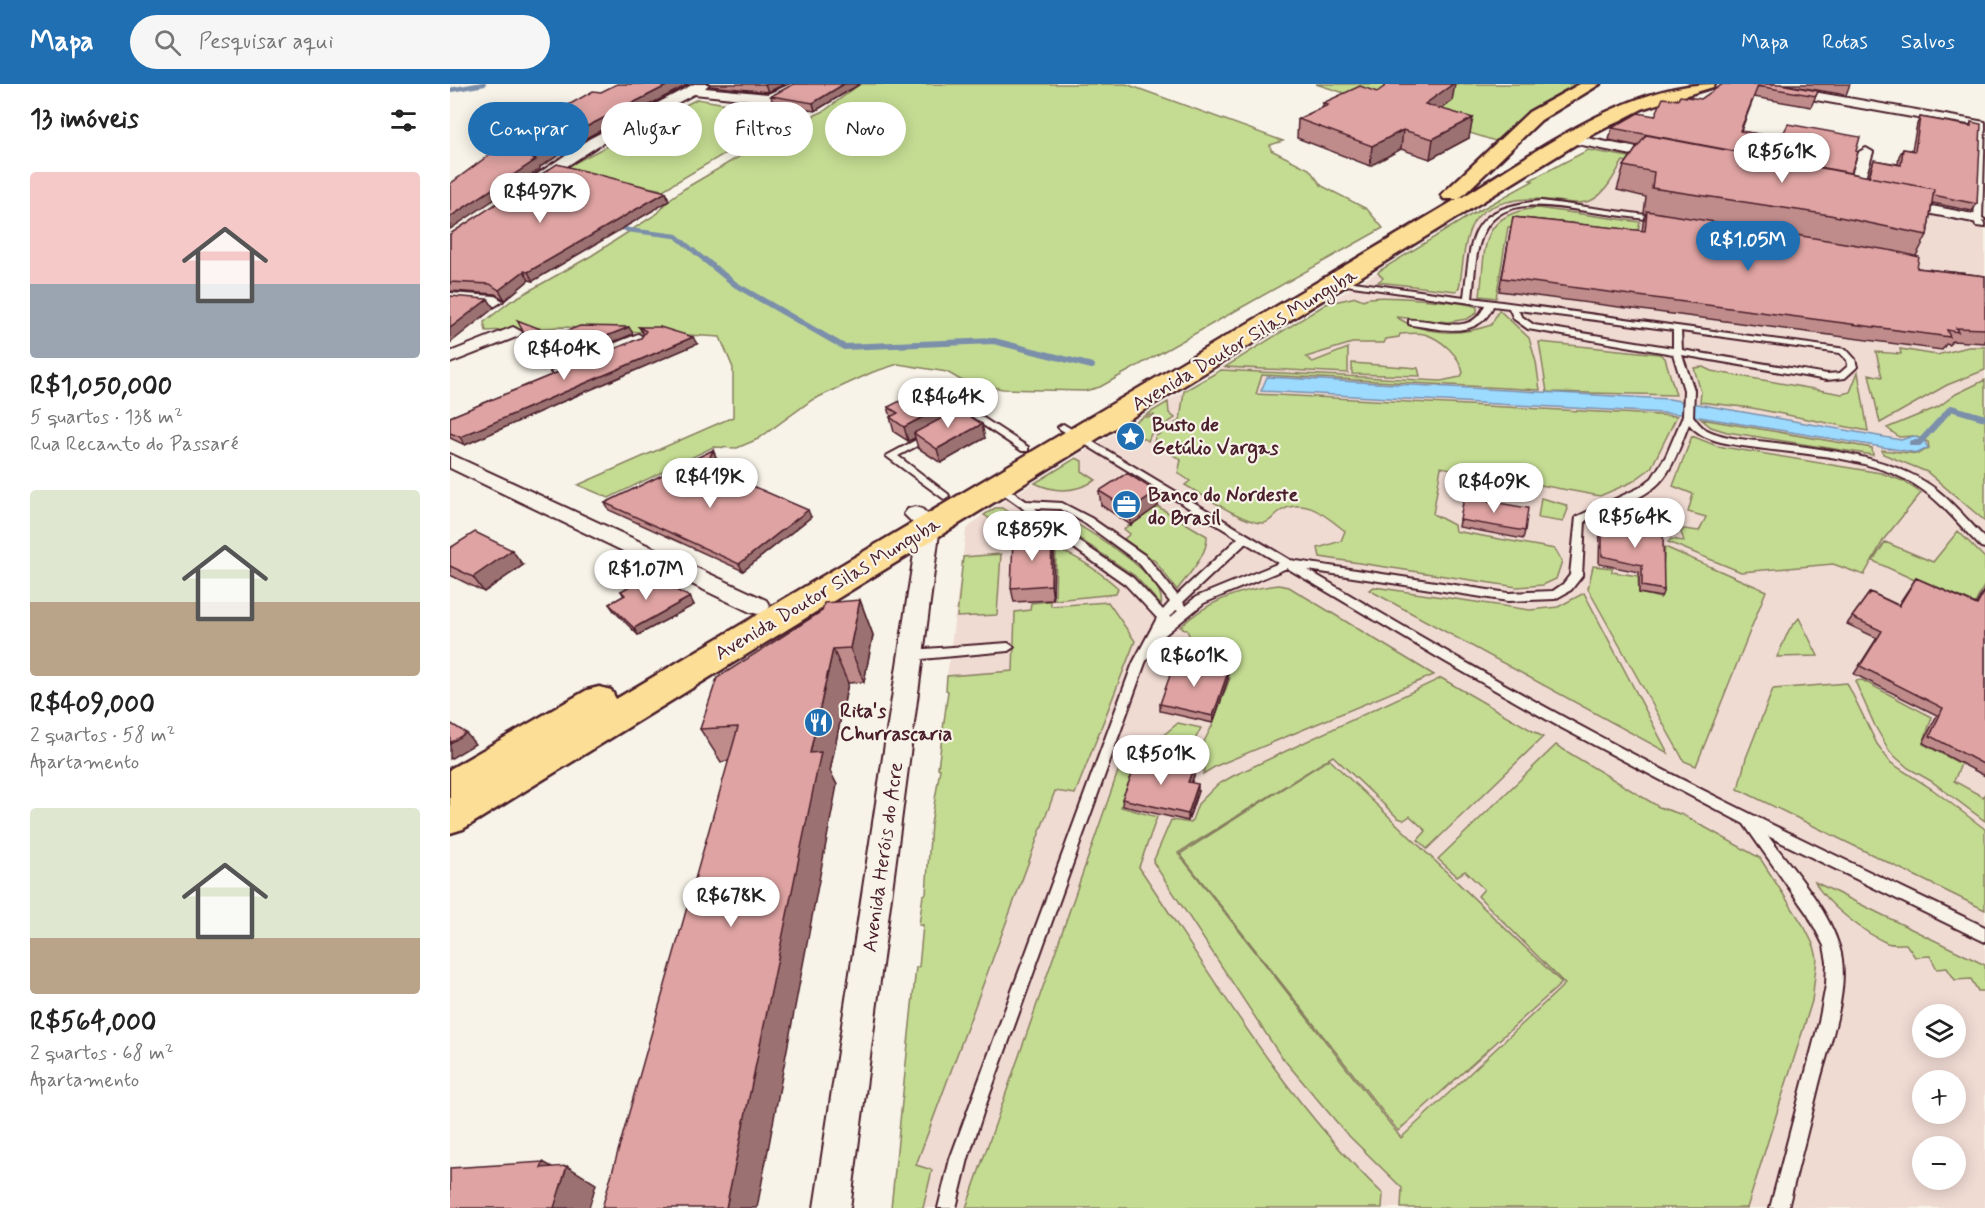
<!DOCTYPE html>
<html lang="pt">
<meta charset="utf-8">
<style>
body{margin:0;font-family:Mynerve,sans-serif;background:#f6f6f6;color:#222;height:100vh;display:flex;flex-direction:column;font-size:22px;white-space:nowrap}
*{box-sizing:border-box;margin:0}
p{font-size:20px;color:#767676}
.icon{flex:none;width:33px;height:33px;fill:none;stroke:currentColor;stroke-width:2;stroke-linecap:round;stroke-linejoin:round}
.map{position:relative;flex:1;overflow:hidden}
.sheet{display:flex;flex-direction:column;background:#fff;width:450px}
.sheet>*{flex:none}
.guide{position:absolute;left:18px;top:18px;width:570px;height:54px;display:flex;gap:12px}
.buttons{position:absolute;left:1462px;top:920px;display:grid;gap:12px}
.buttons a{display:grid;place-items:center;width:54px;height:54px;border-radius:50%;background:#fff;box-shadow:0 3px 15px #0003;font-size:30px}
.price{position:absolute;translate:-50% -51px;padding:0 14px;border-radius:21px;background:#fff;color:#222;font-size:20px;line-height:39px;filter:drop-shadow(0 2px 3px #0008)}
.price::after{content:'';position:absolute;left:50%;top:36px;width:18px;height:14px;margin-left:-9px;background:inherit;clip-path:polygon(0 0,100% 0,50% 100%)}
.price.on{background:#1f6fb2;color:#fff}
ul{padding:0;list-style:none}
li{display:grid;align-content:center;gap:12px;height:318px;padding:0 30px}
li span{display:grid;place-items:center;height:186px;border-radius:6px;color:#555}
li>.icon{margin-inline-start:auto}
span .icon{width:108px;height:108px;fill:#fffc;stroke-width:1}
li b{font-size:26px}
h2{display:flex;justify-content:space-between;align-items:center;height:72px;padding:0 30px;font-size:26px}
.pill{padding:0 21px;border-radius:27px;background:#fff;box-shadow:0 3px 15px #0003;font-size:21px;line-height:54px}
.pill.on{background:#1f6fb2;color:#fff}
header{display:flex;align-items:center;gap:36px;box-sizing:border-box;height:84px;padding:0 30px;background:#1f6fb2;color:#fff}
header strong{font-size:28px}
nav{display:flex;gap:33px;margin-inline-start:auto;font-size:21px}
.search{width:420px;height:54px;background:#f6f6f6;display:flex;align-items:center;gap:15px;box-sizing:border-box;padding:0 21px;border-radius:33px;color:#767676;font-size:22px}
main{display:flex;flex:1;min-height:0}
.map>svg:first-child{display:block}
</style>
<header>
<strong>Mapa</strong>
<div class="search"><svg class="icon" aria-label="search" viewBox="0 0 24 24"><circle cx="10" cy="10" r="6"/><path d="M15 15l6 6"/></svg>Pesquisar aqui</div>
<nav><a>Mapa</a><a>Rotas</a><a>Salvos</a></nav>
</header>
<main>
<section class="sheet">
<h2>13 imóveis<svg class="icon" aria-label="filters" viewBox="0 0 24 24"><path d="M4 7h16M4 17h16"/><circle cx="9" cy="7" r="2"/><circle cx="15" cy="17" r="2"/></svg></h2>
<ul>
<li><span style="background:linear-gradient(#f6c9c9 60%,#9aa5b1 0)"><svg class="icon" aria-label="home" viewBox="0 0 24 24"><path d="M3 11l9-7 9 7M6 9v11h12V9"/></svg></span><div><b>R$1,050,000</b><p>5 quartos · 138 m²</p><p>Rua Recanto do Passaré</p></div></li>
<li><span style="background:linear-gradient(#dfe7d0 60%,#b9a48a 0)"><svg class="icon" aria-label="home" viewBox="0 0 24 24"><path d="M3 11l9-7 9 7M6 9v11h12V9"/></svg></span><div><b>R$409,000</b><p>2 quartos · 58 m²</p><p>Apartamento</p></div></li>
<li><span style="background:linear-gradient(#dfe7d0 70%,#b9a48a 0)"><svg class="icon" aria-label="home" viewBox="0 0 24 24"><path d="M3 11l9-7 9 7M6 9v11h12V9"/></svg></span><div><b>R$564,000</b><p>2 quartos · 68 m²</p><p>Apartamento</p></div></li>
</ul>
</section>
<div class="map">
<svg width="1535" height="1124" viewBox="0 0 1535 1124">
<rect width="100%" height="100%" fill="#f7f3e8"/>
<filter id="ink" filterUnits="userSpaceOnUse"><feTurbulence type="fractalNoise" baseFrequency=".0167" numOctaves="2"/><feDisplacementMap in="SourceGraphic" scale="12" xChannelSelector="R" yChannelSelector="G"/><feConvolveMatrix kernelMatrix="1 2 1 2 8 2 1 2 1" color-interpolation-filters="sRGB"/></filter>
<g filter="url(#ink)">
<path fill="#f0dbd3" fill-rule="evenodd" d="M1136 67H1151L1535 143V1124H441L466 883H469L473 841H469L473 811 476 810 481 740 490 685 488 684 498 607 496 606 497 592 516 446 534 429 1019 132ZM1473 930H1506V963H1473ZM1473 996H1506V1029H1473ZM1473 1062H1506V1095H1473Z"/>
<path fill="#c4dc92" stroke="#877e5e" stroke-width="1.5" d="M410 0H676L833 57 820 61 821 66 859 85 872 102 917 125 933 144 650 303 635 307 553 305 514 298 497 288 448 280 423 288 362 316 308 355 287 364 263 363 159 414 128 401 283 333V284L270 253 113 243 36 247 34 238 61 217 141 172 208 129 220 115 234 105 341 42 374 27Z
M866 0H1126L1081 25 1045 57Z
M247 15 340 31 213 106 111 86Z
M1138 66 1197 76 1441 132 1173 77C1165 89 1157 109 1142 116 1128 122 1111 117 1097 116 1073 113 1034 117 1022 141 1013 159 1013 185 1009 204L1006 207 928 198 933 194 928 189 929 187 1019 132 1083 97 1080 96Z
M1087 124 1190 138 1186 156 1058 143 1046 214 1030 212C1036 164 1028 130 1087 124Z
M906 213 913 216C922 209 1015 218 1027 223V229L1017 235 998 238 946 233C974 251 1010 252 1041 241L1049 226 1079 254 1086 278 1090 306 812 291 806 310 1227 332 1201 384 1182 398 1150 412 991 383 983 430 1004 441 1005 447 1105 465 1112 477 1106 495 1093 501 1067 503 870 473 868 464 891 457 895 447C876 432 854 411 829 428 823 432 821 438 814 439 797 441 751 410 735 401L740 397 728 389 731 376 704 359 705 353 730 336 734 307 771 286 991 297 1010 293 1013 289C1010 272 992 255 974 250 967 248 958 250 950 250L949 253 936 255 934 259H902L856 273 863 278 898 264V289L775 283 876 220Z
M1089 258 1209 270 1215 274 1226 311 1097 308Z
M1518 263H1535V286L1497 301 1430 339 1419 290 1432 293 1426 268 1451 270 1450 265 1487 271Z
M902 279 968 284 970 292 902 290Z
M1253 283 1261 287 1392 310 1400 308 1408 288 1418 347 1302 324 1250 318 1251 308 1244 284Z
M1535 296V437L1477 388 1433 370 1432 366 1468 370 1479 364 1478 358 1464 352 1449 353 1437 344 1488 323 1506 310Z
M718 318 719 329 725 334 701 350 698 357C688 350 675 357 666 351L676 343 682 347 686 345 680 341 693 333H704V331H696Z
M1251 335 1422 364 1423 371 1277 348 1261 343Z
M1242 352 1267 362 1431 389 1453 397 1471 409 1434 455 1414 491 1383 480 1291 488 1218 458 1221 455 1234 457 1231 448 1234 445 1249 447 1256 433 1238 428 1243 410 1223 402Z
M626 374 632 377V387L646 396C626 408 605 409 585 399Z
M1091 414 1116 421 1118 425 1113 438 1088 434Z
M707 422 757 452C758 471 738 491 727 506L705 477 674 455 680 450 674 445Z
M545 424H552L590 451C567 460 552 443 534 431Z
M607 430 614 432C636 447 718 490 711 521L685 492 596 432Z
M1508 447 1535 474V500L1521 527 1469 498 1423 477 1435 458 1483 478Z
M1215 463 1316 507 1246 682 1234 677 1138 505 1143 482 1162 484V488L1188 492 1189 509 1210 514Z
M606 467C622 467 656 493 668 504L666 510 605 516Z
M551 470 547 531 507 533 513 473Z
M829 501 839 503 984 591 766 682 753 690 755 679 745 675 762 642 780 594 725 584 739 551 737 546 730 543C757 517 791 505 829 501Z
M924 503 1080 526 1108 523 1134 509 1218 669 919 506Z
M600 517 601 522 658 518 685 557 625 710 605 707 466 1081 482 1086 473 1124H441L466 883H469L473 841H469L473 811 476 810 481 740 490 685 488 684 498 607 496 606 497 592 563 587 565 528 580 526 581 519Z
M1349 534 1368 572 1327 573 1339 546Z
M991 594 1093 653 977 765 968 756 976 747 960 732 954 736 948 734 883 672 728 769 951 1054 1115 900 1028 812 1034 805 1015 787 1007 792 988 775 1106 661 1209 723 1233 731 1310 774 1355 844 1364 862 1367 874 1362 917 1297 1124H951L952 1104 895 1048 830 971 703 778 721 736 741 739 748 720 767 701 783 692Z
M1412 596 1482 633 1473 660 1511 680 1504 697 1533 713 1535 709V737L1481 697 1458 684 1440 668 1425 642 1405 597Z
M1397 599 1427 660 1441 679 1482 705 1535 745V826L1288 705 1296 674 1323 605Z
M728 639 751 644 731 682 687 673Z
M879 675 1112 899 948 1047 730 770Z
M672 676 686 677 671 723 707 733 689 783C764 895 835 1016 933 1110L932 1124H516Z
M1365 798 1535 881V907H1528L1521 895 1505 896 1497 884 1487 885 1480 872 1465 873 1456 860C1450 860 1442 861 1437 859 1415 849 1376 820 1365 798Z"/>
<path fill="#9cdafe" stroke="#7b8faa" stroke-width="1.5" d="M817 293 1219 315 1451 356 1463 352 1474 356 1478 364 1468 369 1231 330 811 307Z"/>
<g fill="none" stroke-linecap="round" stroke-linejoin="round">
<path stroke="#7b8faa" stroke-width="4.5" d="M0 6 34 0
M163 140 178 146 226 152 257 178"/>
<path stroke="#7b8faa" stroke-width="6" d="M255 176 286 201 394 263 544 257 642 282
M1462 359H1469L1501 324 1535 334"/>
<defs>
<path id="service" d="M1533 39 1535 40 1532 135V138L1535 139V143L1526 142 1524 135 1530 41Z
M1091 117 1211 133 1215 135 1211 137C1188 134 1165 131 1142 128 1109 124 1055 109 1035 146 1024 166 1025 193 1022 214L1396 265 1405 275 1407 283 1395 294 1377 296 1232 271 1244 306 1243 332C1246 336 1250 342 1255 345 1276 356 1303 356 1326 359 1366 364 1409 369 1447 384 1491 401 1503 422 1535 454V464L1531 463C1498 430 1485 406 1439 388 1385 367 1326 370 1271 358 1259 355 1247 350 1239 340 1231 359 1224 383 1210 398 1196 414 1155 428 1135 437L1132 492 1121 506 1105 515 1058 517 858 486C963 549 1069 610 1177 667 1295 729 1415 786 1535 843V858L1318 752C1343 786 1376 821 1389 862 1402 902 1379 961 1369 1000 1359 1042 1348 1083 1338 1124H1320L1369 938 1376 901 1377 878 1374 862 1358 831 1294 740 1108 642 994 577 837 484 754 519 706 558 695 579 534 1026 518 1075 506 1124H488L500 1075 518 1026 683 579 707 534 675 500 590 440 570 422 542 402 543 400H551L576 417 612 419 641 434 697 473 727 511 788 454 610 345 608 343 613 340 840 476 1058 509 1103 507 1113 500 1120 491 1126 433 1189 404 1202 394 1216 372 1233 332 1234 306 1223 270 1078 245 1064 235 1059 224 1043 222C1029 256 990 245 962 241L959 240V236C985 234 1021 255 1035 221L889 200 885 198 889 196 1014 213C1022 150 1018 124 1091 117ZM1068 226 1223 246V264L1084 241 1071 232ZM1231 247 1390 269 1397 276 1398 282 1390 289 1377 290 1232 266ZM585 424 610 425 633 438 689 479 720 518 713 526 683 494 598 436ZM796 459 829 479 746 513 735 522 733 518ZM726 526 728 527 721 533H720Z
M521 326 578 363V367H572L521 333 505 341 500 338Z
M479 349 482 350V354L448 372 498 410 499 412 494 415 436 372Z
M558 559 564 563 558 567 461 576 457 574 455 571 457 568 461 566Z"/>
<path id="minor" d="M244 0H259L255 4 318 10 341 0H357L320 18 244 10 149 61 88 101H78L76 98 139 55Z
M1292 0H1318L1535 38V46L1298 4Z
M1122 51 1217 70 1224 74 1217 78 1117 58 1115 55Z
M1416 64 1423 68 1410 110 1403 114 1398 113 1396 110 1409 68Z
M1451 116 1528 131 1535 136 1528 139 1446 123 1444 120Z
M0 209 45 212 53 217 45 222 0 219Z
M63 243 72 248 69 252 0 279V268Z
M188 250 197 255 194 259 116 292 110 293 101 288 104 284Z
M0 370 316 516 320 522 316 528 308 530 300 528 0 384Z
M465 423 472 425 490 442 400 1124H364L468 444 454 430 458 425Z"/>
<path id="primary" d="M1130 0H1150L1091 36 1009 115C1084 70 1175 0 1265 0L1263 3 1194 24 1136 54 13 745 0 749V685L137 606 149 603 161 606 166 615 1007 115H994L991 111 1079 28Z"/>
</defs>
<use href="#service" stroke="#4a1f2b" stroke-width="4"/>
<use href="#minor" stroke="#4a1f2b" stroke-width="4"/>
<use href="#primary" stroke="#4a1f2b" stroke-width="5"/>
<use href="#service" fill="#f7f3e8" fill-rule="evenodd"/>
<use href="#minor" fill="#f7f3e8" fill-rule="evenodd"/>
<use href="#primary" fill="#fdde96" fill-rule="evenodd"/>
</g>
<path fill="#bf8c8b" stroke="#4a1f2b" stroke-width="1.5" d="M259 0H335L318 8 260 2Z
M410 0 365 27 323 21 321 12Z
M1273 0 1368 7 1361 23 1304 13 1291 47 1406 67 1401 89 1418 93 1424 76 1448 80 1449 72 1453 65 1462 66 1467 40 1470 33 1520 41 1521 38 1527 120 1522 127 1482 119 1477 151 1466 172 1467 184 1535 192V259L1502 257 1500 261 1496 260 1492 266 1049 207 1063 133 1192 147 1193 139 1196 130 1194 129 1196 113 1167 106 1174 82 1188 62 1159 56 1162 44 1205 32 1228 16 1251 15Z
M1331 0H1400L1396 11Z
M927 8 1002 17 992 25 1019 54 980 75 951 65 920 82 847 54 848 35 873 23V19Z
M216 108 219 117 83 197 79 196 55 216 45 210 0 207V150Z
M189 243 247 260 107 320 15 361 0 354V333L191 254 194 251Z
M438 323 502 330 535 354 491 379 468 364 465 354 458 357 444 348 440 333H441Z
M263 366 266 373 262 384 361 433 293 487 159 426 155 419Z
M649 407 707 408 708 422 681 441 651 421Z
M1014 413 1075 447 1073 455 1009 443Z
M1152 434 1196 448 1214 506 1211 513 1189 509V488L1149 480 1150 441Z
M602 453 604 467 603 516 564 518 561 504Z
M0 464 73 481 34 508 0 491Z
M1466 494 1526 520 1535 504V692L1473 659 1487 631 1404 590 1427 554 1397 540 1420 508 1448 521Z
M171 507 240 513 244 521 188 551 164 527 159 520 174 512Z
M410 516 423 551 414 598 398 599 380 687 387 701 278 677 271 678 250 645Z
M778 595 763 639 710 627V620Z
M744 692 741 698 748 707 738 737 673 722 672 715Z"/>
<path fill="#9b7271" stroke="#4a1f2b" stroke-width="1.5" d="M220 0H239L138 53 90 83V85L0 145V133L83 75 134 44Z
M315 0H335L318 8Z
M394 0H410L365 27 363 19Z
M1003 0H1005L1002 17 973 39 975 20Z
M1023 34 1019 54 980 75 983 55Z
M953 46 951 65 920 82 922 62Z
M216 108 219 117 83 197 78 188Z
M74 187 79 196 55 216 49 206Z
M38 215 44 224 0 259V244Z
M179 243 183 250 94 286 90 279Z
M243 253 247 260 107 320 15 361 10 353 103 313Z
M499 319 503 333 464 349 465 354 458 357 454 343Z
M532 340 535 354 491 379 487 365Z
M263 366 266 373 260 389 256 382Z
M707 408 708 422 681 441 680 426Z
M358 426 361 433 293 487 289 480Z
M602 453 604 467 603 516 601 501Z
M62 466 73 481 34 508 23 493Z
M240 513 244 521 188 551 184 544Z
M410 516 423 551 414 598 400 564Z
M383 565 398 599 380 687 387 701 307 1124H276L360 669Z
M778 588V595L763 639V632Z
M16 649 25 660 0 675V659Z
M743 685 744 692 739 705 738 698Z
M748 700V707L738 737V730Z
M93 1078 114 1090 117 1082 146 1100 139 1124H104L91 1084Z"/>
<path fill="#dea3a2" stroke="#4a1f2b" stroke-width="1.5" d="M167 0H220L134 44 83 75 86 76 0 133V100L47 65H41L143 7 151 8Z
M344 0H394L363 19 321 12Z
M938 0H1003L975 20 1023 34 983 55 953 46 922 62 848 35 878 21 873 19 910 2 927 8Z
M1273 0H1330L1368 7 1366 12 1308 2 1290 47 1331 54 1338 40 1410 53 1406 67 1408 68 1401 89 1162 44 1188 29 1205 32 1213 14 1228 16 1230 12 1251 15Z
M1470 33 1521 42V38L1531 40 1527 120 1483 111 1484 105 1419 93 1424 76 1451 81 1453 65 1465 67Z
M1196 51 1484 105 1477 151 1380 131 1202 104 1204 88 1174 82Z
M107 80 216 108 78 188 74 187 49 206 40 200 0 198V150Z
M1197 127 1444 167 1469 173 1467 184 1535 192V245L1506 244 1508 248 1497 246 1500 253 1052 194 1063 133 1195 147Z
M0 212 38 215 0 244Z
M67 236 106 251 130 242 179 243 90 279Z
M189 243H210L243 253 103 313 10 353 0 349V333L191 254 196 247Z
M476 304 499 319 454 343 440 333 448 329 438 323Z
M509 325 532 340 487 365 464 349Z
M263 366 256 382 358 426 289 480 155 419Z
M677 389 707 408 680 426 649 407Z
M1014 413 1078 424 1075 447 1010 436Z
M1152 434 1196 441V448L1213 451 1214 506 1192 502V481L1152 472Z
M25 448 62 466 23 493 0 482V464Z
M602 453 601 501 561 504 563 455Z
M198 492 240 513 184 544 159 520 175 511 171 507Z
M1466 494 1527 521 1535 507V681L1480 652 1493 624 1410 582 1432 547 1402 533 1420 508 1449 522Z
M410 516 400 564 383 565 360 669 371 668 276 1124H152L288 643 250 645 267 594 372 527 374 519Z
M725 577 778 588 763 632 710 620Z
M0 639 16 649 0 659Z
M689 673 743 685 738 698 748 700 738 730 672 715Z
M93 1078 91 1084 117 1082 104 1124H0V1084Z"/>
</g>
<defs>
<symbol id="sight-disc" viewBox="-11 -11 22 22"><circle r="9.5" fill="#1f6fb2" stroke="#f7f3e8"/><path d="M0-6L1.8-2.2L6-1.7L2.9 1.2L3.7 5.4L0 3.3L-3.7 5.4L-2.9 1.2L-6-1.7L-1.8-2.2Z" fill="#fff"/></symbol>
<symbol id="office-disc" viewBox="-11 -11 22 22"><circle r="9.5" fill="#1f6fb2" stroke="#f7f3e8"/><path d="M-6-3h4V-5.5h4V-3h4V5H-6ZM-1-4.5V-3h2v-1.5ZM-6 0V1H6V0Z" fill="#fff"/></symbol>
<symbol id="restaurant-disc" viewBox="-11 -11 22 22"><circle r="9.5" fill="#1f6fb2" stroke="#f7f3e8"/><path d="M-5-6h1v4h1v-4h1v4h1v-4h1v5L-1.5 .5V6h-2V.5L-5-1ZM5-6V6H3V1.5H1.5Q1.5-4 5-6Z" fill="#fff"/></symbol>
</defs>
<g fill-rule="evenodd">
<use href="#sight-disc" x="664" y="336" width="33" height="33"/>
<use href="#office-disc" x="660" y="404" width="33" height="33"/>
<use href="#restaurant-disc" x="352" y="622" width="33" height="33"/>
</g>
<g text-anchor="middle" stroke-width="4.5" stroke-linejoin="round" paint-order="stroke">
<g font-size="20" fill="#4a1f2b" stroke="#f7f3e8">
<text transform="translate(794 255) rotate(-31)" y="7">Avenida Doutor Silas Munguba</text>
<text transform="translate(377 504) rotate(-31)" y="7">Avenida Doutor Silas Munguba</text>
<text transform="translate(432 773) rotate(-82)" y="7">Avenida Heróis do Acre</text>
</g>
<g font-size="20" font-weight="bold" fill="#4a1f2b" stroke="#f7f3e8" text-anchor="start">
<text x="702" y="347">Busto de<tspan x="702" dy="23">Getúlio Vargas</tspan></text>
<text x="698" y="417">Banco do Nordeste<tspan x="698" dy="23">do Brasil</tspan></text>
<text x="390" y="633">Rita's<tspan x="390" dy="23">Churrascaria</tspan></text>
</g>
</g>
</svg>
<div class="buttons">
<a><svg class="icon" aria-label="layers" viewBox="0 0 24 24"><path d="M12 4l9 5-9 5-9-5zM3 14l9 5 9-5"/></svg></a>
<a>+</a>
<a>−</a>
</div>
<b class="price" style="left:1332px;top:100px">R$561K</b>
<b class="price" style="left:90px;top:140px">R$497K</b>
<b class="price on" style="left:1298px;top:188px">R$1.05M</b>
<b class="price" style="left:114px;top:297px">R$404K</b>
<b class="price" style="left:498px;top:345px">R$464K</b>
<b class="price" style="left:260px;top:425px">R$419K</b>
<b class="price" style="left:1044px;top:430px">R$409K</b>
<b class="price" style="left:1185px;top:465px">R$564K</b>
<b class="price" style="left:582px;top:478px">R$859K</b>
<b class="price" style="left:196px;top:517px">R$1.07M</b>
<b class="price" style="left:744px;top:604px">R$601K</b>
<b class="price" style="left:711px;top:702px">R$501K</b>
<b class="price" style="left:281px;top:844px">R$678K</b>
<div class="guide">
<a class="pill on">Comprar</a>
<a class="pill">Alugar</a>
<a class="pill">Filtros</a>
<a class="pill">Novo</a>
</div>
</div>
</main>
